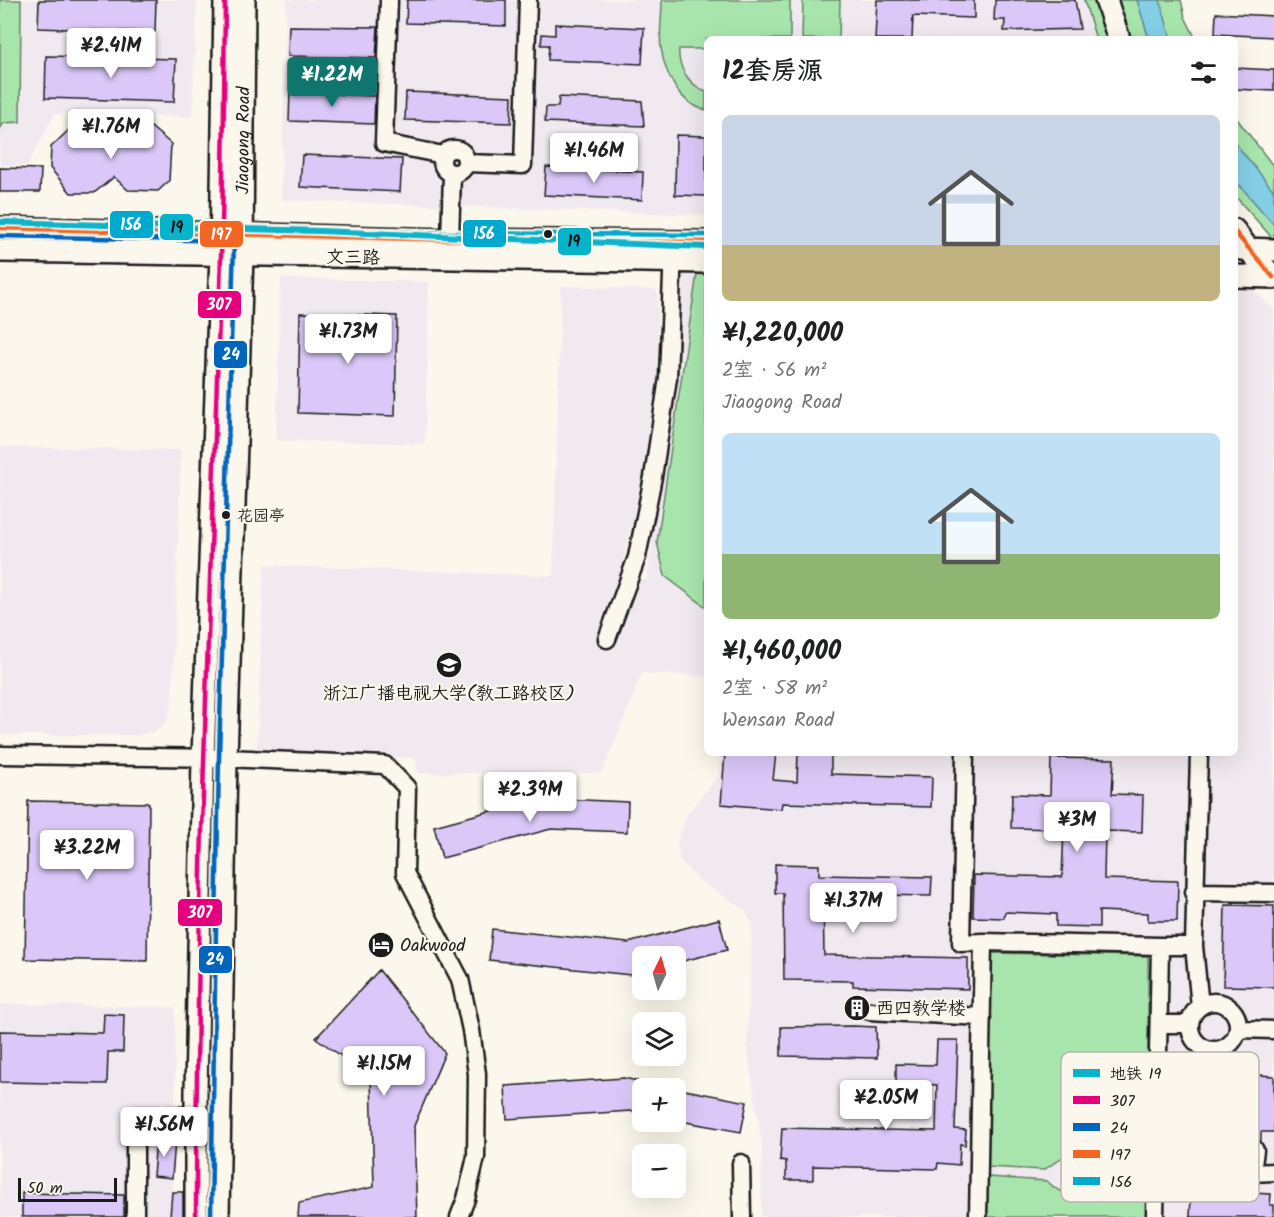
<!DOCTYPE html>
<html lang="zh">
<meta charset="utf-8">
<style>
body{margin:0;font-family:Kalam,"LXGW WenKai TC",sans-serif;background:#f2f2f2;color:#202124;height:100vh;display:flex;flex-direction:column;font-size:22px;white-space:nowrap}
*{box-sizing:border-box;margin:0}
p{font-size:20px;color:#757577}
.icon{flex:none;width:33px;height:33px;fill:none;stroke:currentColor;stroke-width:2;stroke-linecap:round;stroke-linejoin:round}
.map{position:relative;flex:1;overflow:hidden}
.drawer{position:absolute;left:704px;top:36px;width:534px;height:720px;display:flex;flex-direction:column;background:#fff;border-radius:9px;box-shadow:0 6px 24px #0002}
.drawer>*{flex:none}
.needle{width:39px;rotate:5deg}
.buttons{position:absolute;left:632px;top:946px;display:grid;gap:12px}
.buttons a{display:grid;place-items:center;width:54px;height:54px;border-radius:9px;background:#fff;box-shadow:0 6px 24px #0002;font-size:30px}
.scale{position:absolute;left:18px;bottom:15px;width:99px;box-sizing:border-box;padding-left:6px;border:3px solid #1c1c1c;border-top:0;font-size:16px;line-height:21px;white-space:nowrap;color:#1c1c1c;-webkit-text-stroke:4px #fbf7ec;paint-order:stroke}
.price{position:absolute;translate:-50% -51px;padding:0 14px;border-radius:6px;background:#fff;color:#222;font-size:20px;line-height:39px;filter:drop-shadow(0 2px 3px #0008)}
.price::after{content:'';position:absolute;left:50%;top:36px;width:18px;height:14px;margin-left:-9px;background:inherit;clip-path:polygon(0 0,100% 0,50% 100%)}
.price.on{background:#0f766e;color:#fff}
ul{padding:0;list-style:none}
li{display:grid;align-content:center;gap:12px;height:318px;padding:0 18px}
li span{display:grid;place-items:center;height:186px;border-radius:9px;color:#555}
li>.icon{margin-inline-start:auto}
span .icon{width:108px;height:108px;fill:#fffc;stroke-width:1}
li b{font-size:26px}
h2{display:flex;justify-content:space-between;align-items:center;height:72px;padding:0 18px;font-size:26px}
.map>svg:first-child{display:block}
</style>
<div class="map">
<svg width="1274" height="1217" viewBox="0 0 1274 1217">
<rect width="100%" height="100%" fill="#fbf7ec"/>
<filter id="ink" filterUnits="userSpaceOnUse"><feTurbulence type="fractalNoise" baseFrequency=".0167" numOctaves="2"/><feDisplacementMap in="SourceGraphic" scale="12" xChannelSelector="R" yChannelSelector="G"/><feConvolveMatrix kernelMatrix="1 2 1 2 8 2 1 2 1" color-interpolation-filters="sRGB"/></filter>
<g filter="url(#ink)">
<path fill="#f1e9f0" d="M0 0H197L192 117 55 114 27 166 0 165Z
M286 0H1084L1096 39H706V215L281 200Z
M683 261 706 262V676L642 673 602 773H418L415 758 257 752 264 565 553 576 561 286 657 290 659 366 650 443 619 579 647 580 673 384Z
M281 278 429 282 425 444 276 440Z
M1235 283 1244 284 1262 297 1274 310V1217H761L762 1145 747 1047 752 923 744 909 697 879 680 861 677 842 689 811 718 776 720 753H1234Z
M0 447 181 450 172 705 166 722 156 731 138 735H0Z
M0 1004 175 1007V1145L170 1217H0Z"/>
<path fill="#a8e5ac" stroke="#628064" stroke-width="1.5" d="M0 0H21L20 122 4 123 0 129Z
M662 0H790V39H706V49H679C677 68 690 85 706 92V110C679 104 665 74 661 48 659 33 662 15 662 0Z
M803 0H840L839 39H802Z
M1084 0H1181L1185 17 1196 39H1096Z
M1234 115 1274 167V240L1235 196Z
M697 274 706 275V607L665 576 657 542Z
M991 953 1148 956V1172H1085L1073 1159 1061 1158 1044 1170 987 1167Z
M988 1177 1047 1181C1061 1195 1073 1200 1084 1180L1150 1181 1149 1217H986Z"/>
<path fill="#85cfe6" stroke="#5b8795" stroke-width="1.5" d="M1137 0H1160L1171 39H1149Z
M1235 143 1274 191V225L1235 180Z"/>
<path fill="#dbc8f9" stroke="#1c1c1c" stroke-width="1.5" d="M39 0H156L155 32 38 28Z
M407 0H506V26L406 23Z
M877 0H974V18L913 16 912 39H875Z
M995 0H1075L1080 29 1004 31 1005 20H994Z
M1216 13 1274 16V37L1215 34Z
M555 24 644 28 642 64 548 60 549 45H541L542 34 555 35Z
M289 26 378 27 376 58 288 56Z
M46 56 176 59 174 102 45 98Z
M1235 68 1274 70V91L1234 89Z
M290 92 375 96 374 124 289 121Z
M406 92 512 96 511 123 405 120Z
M559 97 642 101 644 126 545 122 546 107H558Z
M75 124 95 127 115 145 134 126 151 127 171 144 169 181 158 191 128 190 114 177 94 193H71L50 168 51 147Z
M676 135 706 136V196L675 195Z
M302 155 402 159 400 192 300 187Z
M546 167 643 172 642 200 544 195Z
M0 168 41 169 40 192H0Z
M300 313 397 316 395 416 298 413Z
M725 753H776L773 780 797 782 798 753H831V774L932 777 931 807 782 803 781 809 721 804Z
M1051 758 1114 759 1112 794 1143 795 1142 832 1105 831 1104 879 1178 881 1177 921H1148V913L1099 911V927L1056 926V914L1005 912 1004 918 973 917 974 875 1062 877 1064 829 1011 828 1012 794 1050 795Z
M539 798 628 802 627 832 551 829 442 858 434 826Z
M28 801 149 803 147 961 25 959Z
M775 864 819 865V875L932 877 931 896 823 894 824 955 968 958V989L853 986V981L784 980 783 893H775Z
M1225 905 1274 906V987L1223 986Z
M719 919 727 950 675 963V957H642V972L631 975 489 960 492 929 628 943Z
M379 970 445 1053 414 1126 417 1217H298L299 1203 374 1187 371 1077 316 1038Z
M104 1014 124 1015 123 1052H108L107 1084 0 1082V1031L103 1033Z
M853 1026 876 1027 877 1058 781 1056V1027Z
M937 1040H958L955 1129 966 1130 965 1145 960 1144 959 1165 938 1163 937 1169 813 1166V1180H786V1161L780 1160 782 1128 936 1131 937 1085 896 1083V1064L936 1065Z
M1224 1073 1274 1076V1132H1261V1141L1222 1138Z
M624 1078 642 1082V1114L631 1111 507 1119 505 1086Z
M675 1088 747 1102 741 1132 675 1120Z
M156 1139 175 1141 172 1178 153 1176Z
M1192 1177 1244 1179 1249 1183V1193L1271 1194 1270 1205H1274V1217H1190Z
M172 1192H183V1217H170Z
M22 1193 124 1195V1217H22Z"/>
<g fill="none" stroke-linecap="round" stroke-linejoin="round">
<defs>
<path id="minor" d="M389 0 384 143 443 155
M442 161a12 12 0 1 1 24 0a12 12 0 1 1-24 0Z
M466 163 523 165 528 0
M450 240 452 174
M607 639 637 557 653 477 668 378 673 249
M965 753 961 943 983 942
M1199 753 1194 946 1200 1007
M0 755 226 758 385 765 407 788 405 873 460 979 471 1030 477 1074 476 1157 466 1199 459 1217
M1194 892 1274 893
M1160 946H1194
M1190 1026a24 24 0 1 1 48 0a24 24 0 1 1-48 0Z
M869 1011 982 1017
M1159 1024H1189
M1238 1029 1274 1030
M1212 1050V1148L1255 1150 1252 1173 1274 1172
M1157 1110 1212 1111
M741 1163 742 1217
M135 1217V1116H196
M978 1217 983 942 1160 946 1155 1217"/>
<g id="major">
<path d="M1106 0 1119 39"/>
<path d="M0 228 450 240 706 242"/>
<path d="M1234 230 1248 249 1274 278"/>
<path d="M1241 249 1274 250"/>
<path d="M0 251 706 262"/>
<path d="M1234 276 1274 277"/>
<path d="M196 1217V1091L203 758 221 254 225 0"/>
<path id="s1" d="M218 1217 226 758 242 255 244 0"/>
</g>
</defs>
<use href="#minor" stroke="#1c1c1c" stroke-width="21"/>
<use href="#major" stroke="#1c1c1c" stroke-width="26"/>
<use href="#minor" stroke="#fbf7ec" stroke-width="16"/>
<use href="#major" stroke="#fbf7ec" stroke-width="21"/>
<defs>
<path id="bus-1" d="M196 1217C196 897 211 577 221 257 224 171 224 86 225 0"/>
<path id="bus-2" d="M0 236 234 241 219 758 211 1217"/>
<path id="bus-3" d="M0 228 450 240 706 242
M1234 231 1273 277"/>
<path id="bus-4" d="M0 221 450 233 706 235"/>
</defs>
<use href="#bus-1" stroke="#fbf7ec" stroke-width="9"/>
<use href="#bus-2" stroke="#fbf7ec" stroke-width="9"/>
<use href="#bus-3" stroke="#fbf7ec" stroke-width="9"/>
<use href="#bus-4" stroke="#fbf7ec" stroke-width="9"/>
<use href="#bus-1" stroke="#e5007d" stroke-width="4.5"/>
<use href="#bus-2" stroke="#0065bd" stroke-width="4.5"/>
<use href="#bus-3" stroke="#f26522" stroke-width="4.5"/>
<use href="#bus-4" stroke="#00a9ce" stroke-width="4.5"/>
<defs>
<path id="metro-1" d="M0 222 320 231 706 247"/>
</defs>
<use href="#metro-1" stroke="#fbf7ec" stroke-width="10"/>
<use href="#metro-1" stroke="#07b2cb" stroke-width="6"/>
</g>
</g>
<defs>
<symbol id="university-disc" viewBox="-11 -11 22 22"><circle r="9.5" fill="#1c1c1c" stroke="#fbf7ec"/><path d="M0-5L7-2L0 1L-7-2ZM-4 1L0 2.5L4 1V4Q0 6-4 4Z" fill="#fff"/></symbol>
<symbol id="hotel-disc" viewBox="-11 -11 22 22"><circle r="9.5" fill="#1c1c1c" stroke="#fbf7ec"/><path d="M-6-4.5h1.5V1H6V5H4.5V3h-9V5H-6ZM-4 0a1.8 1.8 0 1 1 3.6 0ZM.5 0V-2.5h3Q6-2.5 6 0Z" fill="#fff"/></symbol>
<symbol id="building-disc" viewBox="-11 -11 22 22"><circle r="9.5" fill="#1c1c1c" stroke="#fbf7ec"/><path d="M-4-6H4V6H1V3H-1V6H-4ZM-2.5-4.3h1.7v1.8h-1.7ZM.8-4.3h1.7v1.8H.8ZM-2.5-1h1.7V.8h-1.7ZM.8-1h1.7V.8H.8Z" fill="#fff"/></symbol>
</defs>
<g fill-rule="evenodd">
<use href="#university-disc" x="434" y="650" width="30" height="30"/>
<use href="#hotel-disc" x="366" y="930" width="30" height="30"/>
<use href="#building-disc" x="842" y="993" width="30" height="30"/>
</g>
<g fill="#1c1c1c" stroke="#fbf7ec" stroke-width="2">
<circle cx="548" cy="234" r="5"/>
<circle cx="226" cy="515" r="5"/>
</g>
<g text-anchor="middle" stroke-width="4.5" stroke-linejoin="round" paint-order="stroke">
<g font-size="16" fill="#1c1c1c" stroke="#fbf7ec" text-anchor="start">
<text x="237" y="521">花园亭</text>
</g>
<g font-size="18" fill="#1c1c1c" stroke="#fbf7ec">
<text dy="6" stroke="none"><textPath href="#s1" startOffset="1077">Jiaogong Road</textPath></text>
<text transform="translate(353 257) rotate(1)" y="6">文三路</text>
</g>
<g font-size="18" fill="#1c1c1c" stroke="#fbf7ec" text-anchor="start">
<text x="449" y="699" text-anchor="middle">浙江广播电视大学(教工路校区)</text>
<text x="400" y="951">Oakwood</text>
<text x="876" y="1014">西四教学楼</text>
</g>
</g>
<rect x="1061" y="1052" width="198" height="150" rx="9" fill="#fbf7ec" stroke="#b8b5ae" stroke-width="1.5"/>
<rect x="1073" y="1069" width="27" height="8" fill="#07b2cb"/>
<rect x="1073" y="1096" width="27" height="8" fill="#e5007d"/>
<rect x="1073" y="1123" width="27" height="8" fill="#0065bd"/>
<rect x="1073" y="1150" width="27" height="8" fill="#f26522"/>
<rect x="1073" y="1177" width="27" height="8" fill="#00a9ce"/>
<g font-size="16" fill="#1c1c1c">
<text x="1110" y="1079">地铁 19</text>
<text x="1110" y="1106">307</text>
<text x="1110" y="1133">24</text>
<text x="1110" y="1160">197</text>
<text x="1110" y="1187">156</text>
</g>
<g stroke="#fbf7ec" stroke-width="2">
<rect x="109" y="210" width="45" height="29" rx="6" fill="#00a9ce"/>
<rect x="159" y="213" width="35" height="28" rx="6" fill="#07b2cb"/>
<rect x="462" y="219" width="45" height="29" rx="6" fill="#00a9ce"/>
<rect x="199" y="220" width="45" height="28" rx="6" fill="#f26522"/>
<rect x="557" y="227" width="35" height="29" rx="6" fill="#07b2cb"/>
<rect x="197" y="290" width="45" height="29" rx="6" fill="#e5007d"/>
<rect x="213" y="340" width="35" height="29" rx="6" fill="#0065bd"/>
<rect x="177" y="898" width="46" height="29" rx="6" fill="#e5007d"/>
<rect x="198" y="945" width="35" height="29" rx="6" fill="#0065bd"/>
</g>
<g font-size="16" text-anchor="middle" font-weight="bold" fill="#fff">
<text x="131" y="230">156</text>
<text x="484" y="239">156</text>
<text x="221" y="240">197</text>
<text x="219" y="310">307</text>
<text x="231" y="360">24</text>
<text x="200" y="918">307</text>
<text x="215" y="965">24</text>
</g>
<g font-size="16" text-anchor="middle" font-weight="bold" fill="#111">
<text x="177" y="233">19</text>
<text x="574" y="247">19</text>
</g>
</svg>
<div class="buttons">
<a><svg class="needle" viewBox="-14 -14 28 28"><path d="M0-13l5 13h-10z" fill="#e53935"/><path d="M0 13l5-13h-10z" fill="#757577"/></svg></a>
<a><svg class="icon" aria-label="layers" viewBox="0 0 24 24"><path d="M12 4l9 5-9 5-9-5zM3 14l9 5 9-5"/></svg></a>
<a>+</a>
<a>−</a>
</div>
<div class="scale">50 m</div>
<b class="price" style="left:111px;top:79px">¥2.41M</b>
<b class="price on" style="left:332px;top:108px">¥1.22M</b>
<b class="price" style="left:111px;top:160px">¥1.76M</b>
<b class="price" style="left:594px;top:184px">¥1.46M</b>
<b class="price" style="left:348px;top:365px">¥1.73M</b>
<b class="price" style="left:530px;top:823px">¥2.39M</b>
<b class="price" style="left:1077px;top:853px">¥3M</b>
<b class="price" style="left:87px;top:881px">¥3.22M</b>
<b class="price" style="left:853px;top:934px">¥1.37M</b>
<b class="price" style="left:384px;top:1097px">¥1.15M</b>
<b class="price" style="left:886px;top:1131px">¥2.05M</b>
<b class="price" style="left:164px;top:1158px">¥1.56M</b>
<section class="drawer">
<h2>12套房源<svg class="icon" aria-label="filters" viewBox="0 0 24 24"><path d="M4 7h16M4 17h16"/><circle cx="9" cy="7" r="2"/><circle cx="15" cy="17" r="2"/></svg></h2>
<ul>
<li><span style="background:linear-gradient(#c9d6e8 70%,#c2b280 0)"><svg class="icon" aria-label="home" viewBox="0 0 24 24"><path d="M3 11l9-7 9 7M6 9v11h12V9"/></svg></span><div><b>¥1,220,000</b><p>2室 · 56 m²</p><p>Jiaogong Road</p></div></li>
<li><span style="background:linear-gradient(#bfe0f5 65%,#8fb573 0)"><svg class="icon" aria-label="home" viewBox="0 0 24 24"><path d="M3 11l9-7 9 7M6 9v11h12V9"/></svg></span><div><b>¥1,460,000</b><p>2室 · 58 m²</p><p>Wensan Road</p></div></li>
</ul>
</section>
</div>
